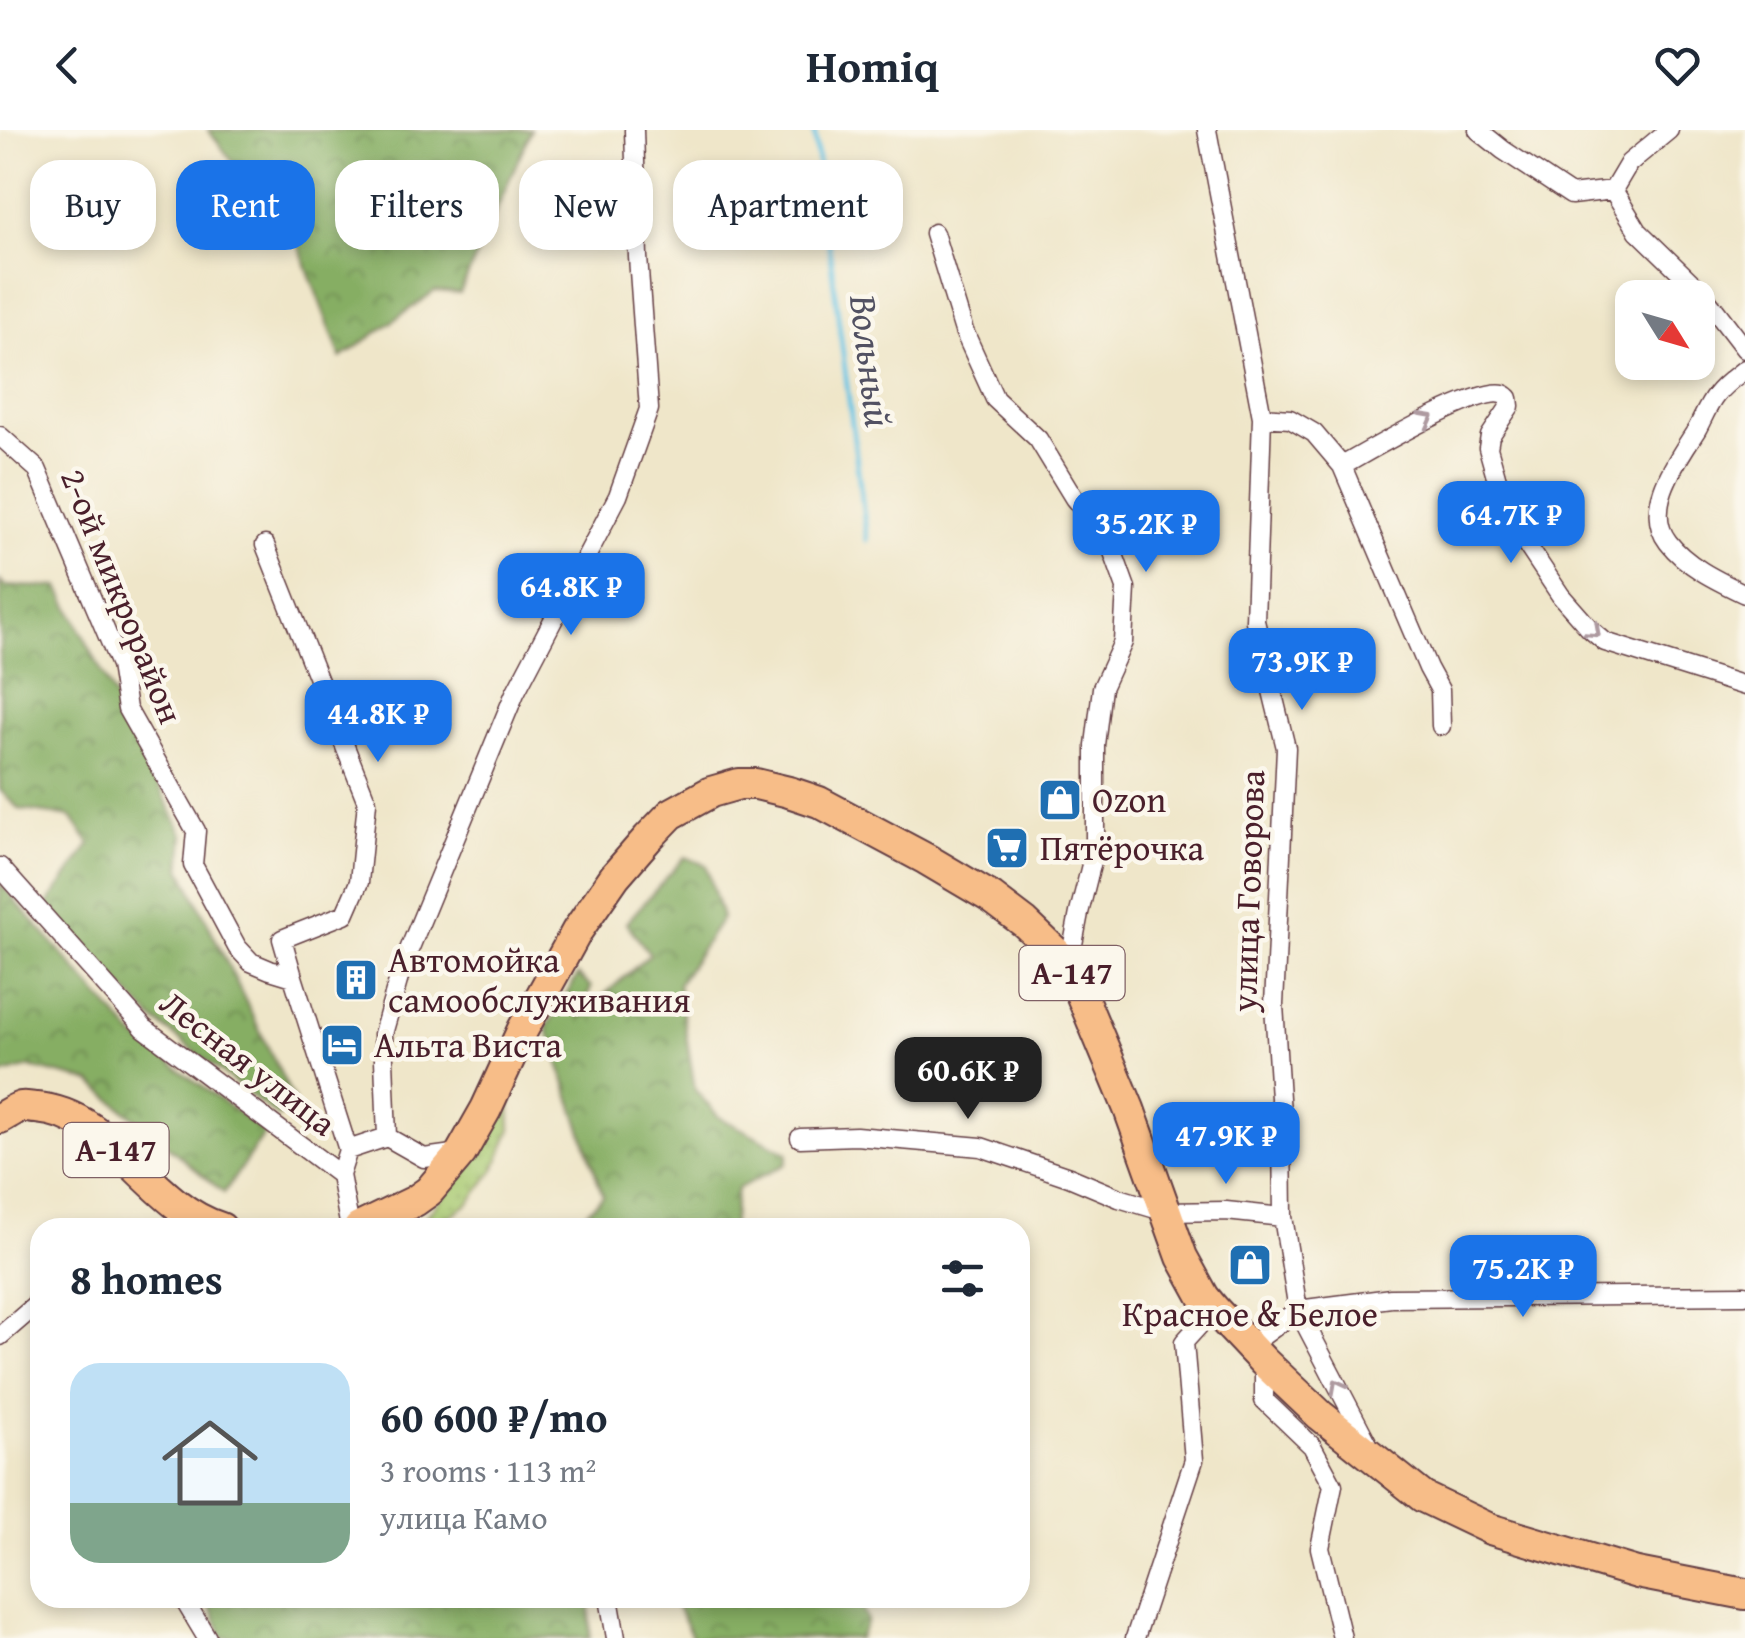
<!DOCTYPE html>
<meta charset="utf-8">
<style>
body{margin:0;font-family:"Gentium Book Plus",serif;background:#f6f6f7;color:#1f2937;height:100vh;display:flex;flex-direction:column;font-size:38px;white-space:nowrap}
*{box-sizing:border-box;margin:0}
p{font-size:32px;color:#747a83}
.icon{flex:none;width:55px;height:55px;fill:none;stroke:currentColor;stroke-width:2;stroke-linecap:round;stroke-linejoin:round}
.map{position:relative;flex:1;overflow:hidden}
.side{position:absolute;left:30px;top:1088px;width:1000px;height:390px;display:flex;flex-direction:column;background:#fff;border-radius:30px;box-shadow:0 5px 15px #0003}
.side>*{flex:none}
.guide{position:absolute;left:30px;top:30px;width:1000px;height:90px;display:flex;gap:20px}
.needle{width:65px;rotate:127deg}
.buttons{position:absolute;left:1615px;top:150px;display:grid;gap:20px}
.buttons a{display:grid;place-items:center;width:100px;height:100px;border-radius:20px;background:#fff;box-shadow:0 5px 15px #0003;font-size:50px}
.price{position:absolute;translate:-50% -85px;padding:0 22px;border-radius:20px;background:#1a73e8;color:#fff;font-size:32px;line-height:65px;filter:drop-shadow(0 2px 5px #0008)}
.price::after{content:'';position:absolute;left:50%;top:60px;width:30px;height:22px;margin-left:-15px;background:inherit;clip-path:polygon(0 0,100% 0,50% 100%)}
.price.selected{background:#222;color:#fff}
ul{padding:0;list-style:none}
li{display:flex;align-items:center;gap:30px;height:250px;padding:0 40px}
li span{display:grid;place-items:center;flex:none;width:280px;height:200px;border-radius:30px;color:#555}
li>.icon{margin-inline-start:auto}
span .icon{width:120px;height:120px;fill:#fffc;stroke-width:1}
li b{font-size:42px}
h2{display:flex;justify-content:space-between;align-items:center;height:120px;padding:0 40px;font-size:42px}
.pill{padding:0 35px;border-radius:30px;background:#fff;box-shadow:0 5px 15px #0003;font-size:35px;line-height:90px}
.pill.selected{background:#1a73e8;color:#fff}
header{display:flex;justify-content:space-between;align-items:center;height:130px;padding:0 40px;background:#fff;font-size:45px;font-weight:700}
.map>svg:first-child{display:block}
</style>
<header><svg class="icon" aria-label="back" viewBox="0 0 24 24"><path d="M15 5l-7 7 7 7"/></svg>Homiq<svg class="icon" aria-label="heart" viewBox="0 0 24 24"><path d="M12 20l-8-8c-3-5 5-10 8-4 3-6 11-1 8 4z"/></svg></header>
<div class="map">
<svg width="1745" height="1508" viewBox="0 0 1745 1508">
<defs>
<pattern id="grass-dots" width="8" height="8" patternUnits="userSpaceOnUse" patternTransform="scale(2.5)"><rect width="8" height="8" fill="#a9ca72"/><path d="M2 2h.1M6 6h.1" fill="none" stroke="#93ad63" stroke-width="1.8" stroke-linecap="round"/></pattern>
<pattern id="forest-crowns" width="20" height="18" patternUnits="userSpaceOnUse" patternTransform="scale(2.5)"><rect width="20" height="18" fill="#86ae64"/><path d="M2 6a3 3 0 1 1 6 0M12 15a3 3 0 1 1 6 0" fill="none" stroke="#708d53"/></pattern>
</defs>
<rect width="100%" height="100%" fill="#fbf7ec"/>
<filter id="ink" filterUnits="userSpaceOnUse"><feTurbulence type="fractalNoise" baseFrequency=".01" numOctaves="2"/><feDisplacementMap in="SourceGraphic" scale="20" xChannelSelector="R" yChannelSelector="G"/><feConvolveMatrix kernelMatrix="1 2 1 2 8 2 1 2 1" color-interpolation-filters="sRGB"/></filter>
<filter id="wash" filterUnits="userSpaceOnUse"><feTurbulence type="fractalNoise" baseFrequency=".0048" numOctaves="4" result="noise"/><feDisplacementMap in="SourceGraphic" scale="40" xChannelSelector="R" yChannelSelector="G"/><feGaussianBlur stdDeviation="2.25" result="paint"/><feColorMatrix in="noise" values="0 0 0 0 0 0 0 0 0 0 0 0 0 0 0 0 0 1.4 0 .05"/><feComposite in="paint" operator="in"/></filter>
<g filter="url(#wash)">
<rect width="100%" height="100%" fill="#efe6c9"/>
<path fill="url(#grass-dots)" stroke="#7a744e" stroke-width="2.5" d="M510 964 511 999 495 1039 469 1073 438 1094 426 1086 462 1044 497 966Z"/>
<path fill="url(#forest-crowns)" stroke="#686648" stroke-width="2.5" d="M208 0H531L460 163 435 161 341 228 300 119Z
M0 451 4 456 59 457 184 706 181 738 294 971 279 987 154 890 46 777 90 714 71 687 19 679 0 660Z
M685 727 706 735 722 788 678 854 695 960 719 987 788 1023 786 1034 737 1059 732 1097H592L581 1088 603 1066 547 897 578 845 591 857 581 886 650 824 626 793Z
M0 753 134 906 265 1003 224 1063 91 952 30 937 0 945Z
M207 1468H590V1508H223Z
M672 1468H859L867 1491 859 1508H693Z"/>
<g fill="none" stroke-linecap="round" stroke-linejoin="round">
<path stroke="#66c4e4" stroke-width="5" d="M814 0 867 410"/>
</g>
</g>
<g filter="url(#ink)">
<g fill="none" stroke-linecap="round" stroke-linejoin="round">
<defs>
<path id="minor" d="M1207 0 1262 287 1255 491 1286 618 1274 875 1282 999 1283 1087 1298 1180 1368 1314
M1478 0 1503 20 1571 65 1613 60
M1669 0 1629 33 1613 60 1638 101 1702 163 1745 219
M934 103 964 201 995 269 1038 309 1074 368 1109 411 1126 458 1123 512 1102 558 1095 615V719L1079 783 1069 835
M1745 239C1735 247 1723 255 1716 265 1708 275 1703 288 1697 299 1679 328 1641 377 1668 412 1686 436 1718 451 1745 464
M1262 287 1290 289 1314 303 1342 336 1428 538 1440 560 1441 596
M0 306 37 339 120 535 127 579 196 701 193 735 237 817 251 832 270 840 293 847 348 1020
M1342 336C1369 321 1476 257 1503 264 1505 264 1507 266 1509 268L1510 276 1490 306 1488 318 1507 385 1561 466 1590 499 1605 512 1745 556
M265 415 367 672 359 752 345 784 282 809 293 847
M0 737 144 898 340 1045
M387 1007 383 904 402 837 515 563 618 366 649 279 638 127 634 0
M800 1008 856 1006 981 1017 1069 1047 1119 1068 1166 1082 1226 1081 1283 1087
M173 1098 183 1079
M350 1098 340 1045 348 1020 387 1007 424 1028 460 1023
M0 1206 36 1175 40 1164
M1249 1216 1298 1180 1391 1168 1745 1165
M1264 1232V1270L1312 1316 1333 1355 1320 1418 1342 1508
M183 1468 207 1508
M609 1468 616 1508
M1135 1508 1194 1330 1184 1212 1214 1179"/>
<path id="trunk" d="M0 988C6 985 14 979 21 977 26 976 31 978 36 978 113 983 148 1076 221 1098
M359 1098 415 1071 429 1061 461 1023 486 979 523 899 577 801 615 746 648 708 671 684 711 662 739 654H756L789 662 819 672 926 729 992 768 1025 793 1069 835 1129 979 1182 1127 1204 1167 1214 1179 1264 1232 1320 1285 1423 1367 1490 1399 1637 1443 1745 1464"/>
</defs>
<use href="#minor" stroke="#633d43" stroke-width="21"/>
<use href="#trunk" stroke="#633d43" stroke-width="34"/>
<use href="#minor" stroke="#fff" stroke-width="18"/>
<use href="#trunk" stroke="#f7bd88" stroke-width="30"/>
</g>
<defs><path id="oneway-chevron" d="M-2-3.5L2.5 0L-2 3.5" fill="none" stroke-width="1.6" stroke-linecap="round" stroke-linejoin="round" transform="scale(2.5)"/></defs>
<g stroke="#ae9aa0">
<use href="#oneway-chevron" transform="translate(1427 289) rotate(-28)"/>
<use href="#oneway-chevron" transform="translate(1594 501) rotate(42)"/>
<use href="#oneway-chevron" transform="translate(1338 1256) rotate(-118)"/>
</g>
</g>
<defs>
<symbol id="shop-square" viewBox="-11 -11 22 22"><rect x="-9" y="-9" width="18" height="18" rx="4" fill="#1f6fb2" stroke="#fbf7ec"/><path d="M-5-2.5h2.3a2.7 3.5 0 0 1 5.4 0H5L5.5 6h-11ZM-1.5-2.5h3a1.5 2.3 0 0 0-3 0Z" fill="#fff"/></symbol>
<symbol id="supermarket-square" viewBox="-11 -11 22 22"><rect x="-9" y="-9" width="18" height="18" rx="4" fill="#1f6fb2" stroke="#fbf7ec"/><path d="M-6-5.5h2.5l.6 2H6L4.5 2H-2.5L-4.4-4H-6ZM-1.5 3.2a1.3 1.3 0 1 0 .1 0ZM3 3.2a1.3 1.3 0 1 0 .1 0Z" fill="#fff"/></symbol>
<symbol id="building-square" viewBox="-11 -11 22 22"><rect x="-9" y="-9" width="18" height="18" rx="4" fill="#1f6fb2" stroke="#fbf7ec"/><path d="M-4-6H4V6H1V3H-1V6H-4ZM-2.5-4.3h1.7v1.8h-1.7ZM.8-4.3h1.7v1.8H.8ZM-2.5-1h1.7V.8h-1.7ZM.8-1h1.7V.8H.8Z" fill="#fff"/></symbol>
<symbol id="hotel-square" viewBox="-11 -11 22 22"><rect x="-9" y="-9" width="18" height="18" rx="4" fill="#1f6fb2" stroke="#fbf7ec"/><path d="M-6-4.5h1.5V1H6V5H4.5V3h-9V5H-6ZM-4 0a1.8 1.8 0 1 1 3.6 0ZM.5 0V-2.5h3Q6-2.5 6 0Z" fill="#fff"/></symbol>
</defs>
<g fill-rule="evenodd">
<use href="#shop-square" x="1035" y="645" width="50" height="50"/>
<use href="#supermarket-square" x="982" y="693" width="50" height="50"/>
<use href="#building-square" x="331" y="825" width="50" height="50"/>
<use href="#hotel-square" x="317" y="890" width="50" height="50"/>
<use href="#shop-square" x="1225" y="1110" width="50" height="50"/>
</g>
<g text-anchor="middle" stroke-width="9" stroke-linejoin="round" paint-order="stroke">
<g fill="#fbf7ec" stroke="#7f6065" stroke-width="2.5">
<rect x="1019.5" y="816" width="105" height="54" rx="8"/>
<rect x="63.5" y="993" width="105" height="54" rx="8"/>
</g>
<g font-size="32" font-weight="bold" fill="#4a1f2b">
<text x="1072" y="854">А-147</text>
<text x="116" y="1031">А-147</text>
</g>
<g font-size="35" fill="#4a1f2b" stroke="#fbf7ec">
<text transform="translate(122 466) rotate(68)" y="12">2-ой микрорайон</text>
<text transform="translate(1248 761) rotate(-88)" y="12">улица Говорова</text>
<text transform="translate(248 933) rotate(38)" y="12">Лесная улица</text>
</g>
<g font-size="35" fill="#4a1f2b" stroke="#fbf7ec" text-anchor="start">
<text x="1092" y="682">Ozon</text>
<text x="1040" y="730">Пятёрочка</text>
<text x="388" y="842">Автомойка<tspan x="388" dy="40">самообслуживания</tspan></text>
<text x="374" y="927">Альта Виста</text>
<text x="1250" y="1196" text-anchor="middle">Красное &amp; Белое</text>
</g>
<g font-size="38" font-style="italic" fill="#525162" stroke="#fbf7ec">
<text transform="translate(871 231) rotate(83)" y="13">Вольный</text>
</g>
</g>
</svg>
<div class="buttons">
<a><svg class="needle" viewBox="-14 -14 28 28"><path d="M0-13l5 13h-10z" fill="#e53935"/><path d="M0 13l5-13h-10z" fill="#747a83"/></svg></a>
</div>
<b class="price" style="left:1511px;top:436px">64.7K ₽</b>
<b class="price" style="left:1146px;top:445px">35.2K ₽</b>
<b class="price" style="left:571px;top:508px">64.8K ₽</b>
<b class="price" style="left:1302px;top:583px">73.9K ₽</b>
<b class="price" style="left:378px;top:635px">44.8K ₽</b>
<b class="price selected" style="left:968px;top:992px">60.6K ₽</b>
<b class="price" style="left:1226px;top:1057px">47.9K ₽</b>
<b class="price" style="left:1523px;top:1190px">75.2K ₽</b>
<div class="guide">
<a class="pill">Buy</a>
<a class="pill selected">Rent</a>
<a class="pill">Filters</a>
<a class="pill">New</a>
<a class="pill">Apartment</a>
</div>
<section class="side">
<h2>8 homes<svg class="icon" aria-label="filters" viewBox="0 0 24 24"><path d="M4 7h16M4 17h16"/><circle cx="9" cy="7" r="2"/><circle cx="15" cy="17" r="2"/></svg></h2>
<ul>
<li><span style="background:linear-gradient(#bfe0f5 70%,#7fa58c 0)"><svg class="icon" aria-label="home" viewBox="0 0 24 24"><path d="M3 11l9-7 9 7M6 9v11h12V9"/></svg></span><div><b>60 600 ₽/mo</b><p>3 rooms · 113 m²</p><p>улица Камо</p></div></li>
</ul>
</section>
</div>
